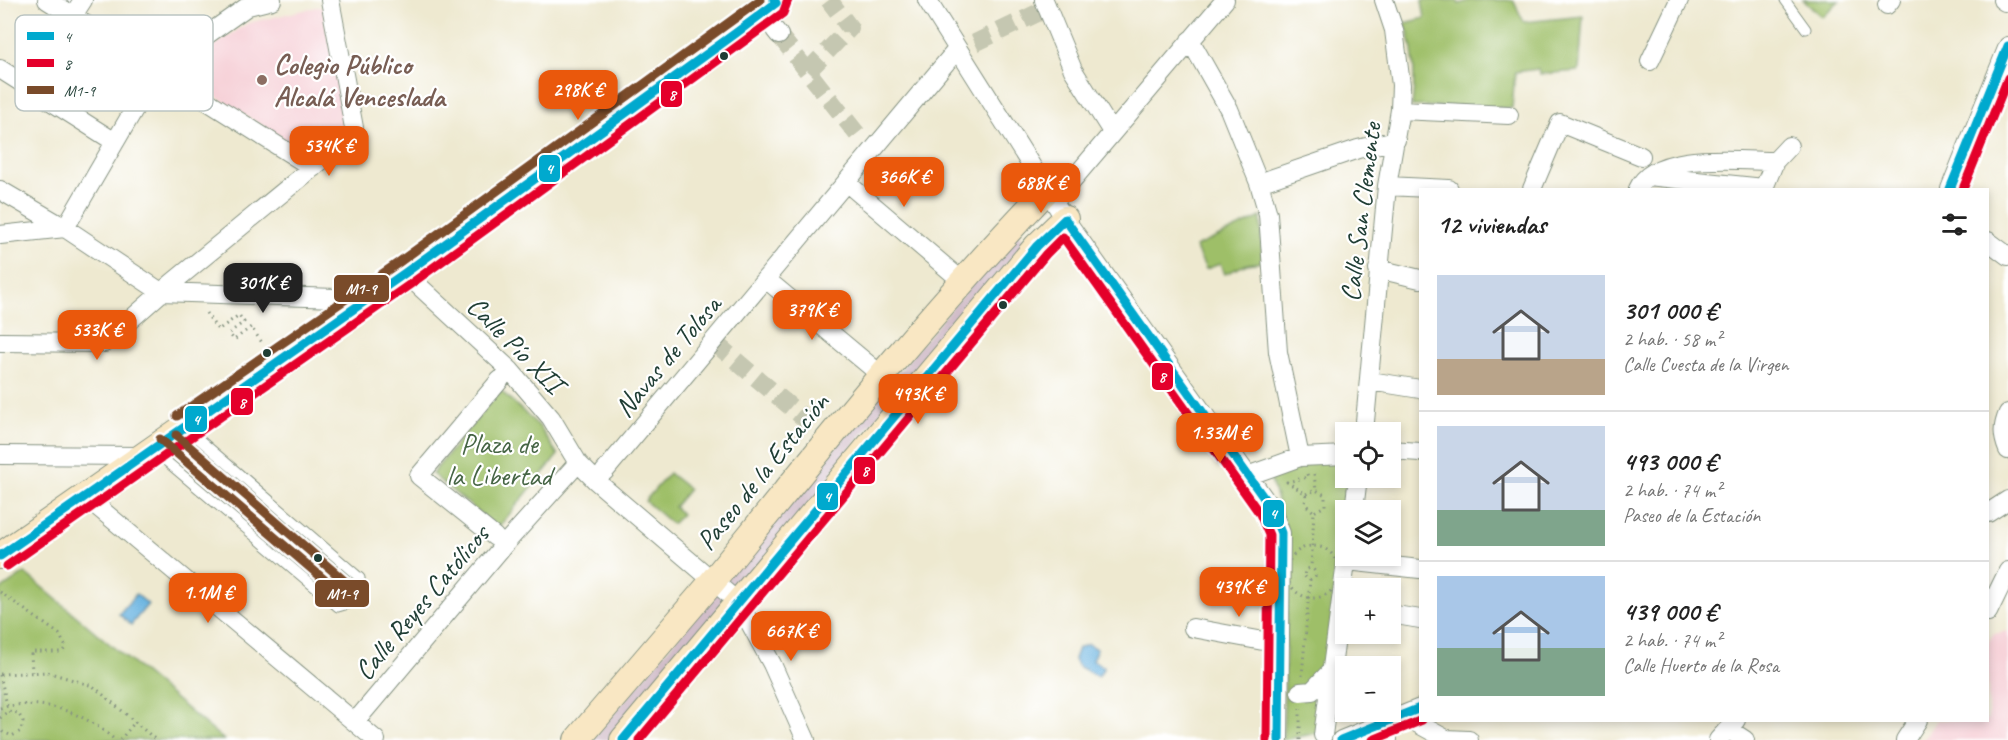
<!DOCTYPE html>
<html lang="es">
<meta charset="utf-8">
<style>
body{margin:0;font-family:Caveat,sans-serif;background:#f6f6f6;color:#222;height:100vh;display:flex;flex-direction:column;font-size:22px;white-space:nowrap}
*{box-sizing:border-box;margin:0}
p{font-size:20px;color:#767676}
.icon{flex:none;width:33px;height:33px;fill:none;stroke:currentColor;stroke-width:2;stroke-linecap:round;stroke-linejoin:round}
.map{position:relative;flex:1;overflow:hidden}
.sheet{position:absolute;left:1419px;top:188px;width:570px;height:534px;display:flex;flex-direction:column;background:#fff;border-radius:0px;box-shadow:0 3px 9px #0003}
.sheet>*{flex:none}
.buttons{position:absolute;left:1335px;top:422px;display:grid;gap:12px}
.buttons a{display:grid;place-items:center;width:66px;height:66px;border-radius:0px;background:#fff;box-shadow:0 3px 9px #0003;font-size:30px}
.price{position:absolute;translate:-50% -51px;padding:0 14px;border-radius:12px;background:#ea580c;color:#fff;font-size:20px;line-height:39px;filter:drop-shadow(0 2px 3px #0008)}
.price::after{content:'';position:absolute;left:50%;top:36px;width:18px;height:14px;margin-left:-9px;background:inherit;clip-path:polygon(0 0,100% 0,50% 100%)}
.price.selected{background:#222;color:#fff}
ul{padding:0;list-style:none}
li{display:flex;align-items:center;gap:18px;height:150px;padding:0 18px}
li+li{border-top:2px solid #e0e0e0}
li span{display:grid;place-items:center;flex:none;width:168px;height:120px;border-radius:0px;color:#555}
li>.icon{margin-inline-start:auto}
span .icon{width:72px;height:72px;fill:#fffc;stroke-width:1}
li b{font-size:26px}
h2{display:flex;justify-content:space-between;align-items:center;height:72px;padding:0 18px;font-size:26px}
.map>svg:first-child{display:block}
</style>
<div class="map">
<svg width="2008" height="740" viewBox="0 0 2008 740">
<rect width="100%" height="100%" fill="#fff"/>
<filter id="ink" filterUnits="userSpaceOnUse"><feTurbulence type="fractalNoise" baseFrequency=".0167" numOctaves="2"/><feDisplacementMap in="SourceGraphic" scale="12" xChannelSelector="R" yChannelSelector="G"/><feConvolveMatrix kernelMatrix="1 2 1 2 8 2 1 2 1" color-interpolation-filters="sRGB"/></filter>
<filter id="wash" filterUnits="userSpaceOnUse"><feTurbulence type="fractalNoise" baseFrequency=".008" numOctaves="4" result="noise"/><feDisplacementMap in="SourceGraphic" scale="24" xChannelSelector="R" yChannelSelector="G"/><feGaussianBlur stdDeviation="1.35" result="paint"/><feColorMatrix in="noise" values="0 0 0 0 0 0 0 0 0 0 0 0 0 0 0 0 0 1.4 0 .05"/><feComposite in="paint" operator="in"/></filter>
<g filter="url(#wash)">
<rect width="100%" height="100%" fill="#eee9d0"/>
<path fill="#f6cfd6" d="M317 7 323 8 346 130 312 157 180 74 183 67 248 23Z
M2008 631V740H1923L1936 720H1988V643L1993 634Z"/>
<path fill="#d1bdc9" d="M1015 232 1026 241 838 463 809 512 616 740H592Z"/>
<path fill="#9ebf68" stroke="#5e7e4e" stroke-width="1.5" d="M1425 0H1457L1459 4 1471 0H1513L1524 22 1583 16 1579 71 1540 74 1538 69 1515 72 1512 108 1412 106C1416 77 1415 50 1405 23L1425 18 1422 1Z
M1803 0H1840L1822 17Z
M1261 217 1262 262 1247 264 1225 274 1220 264 1206 269 1195 247Z
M500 390 539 426 558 455 498 528 432 474Z
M1297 460 1345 461 1347 510 1317 733 1283 740 1289 540 1268 471Z
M669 473 689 489 674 507 682 514 672 524 645 501Z
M25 573 224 740H0V590Z"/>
<path fill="#68b2e0" stroke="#44788a" stroke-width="1.5" d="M136 594 148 604 131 625 119 614Z
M1088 644 1097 649 1092 660 1104 667 1098 677 1078 666 1074 659 1078 648Z"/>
</g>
<g filter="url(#ink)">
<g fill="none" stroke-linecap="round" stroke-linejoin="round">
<path stroke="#c5c7b1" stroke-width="18" stroke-dasharray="18 9" stroke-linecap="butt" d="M779 35 861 139
M975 43 1042 11
M808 71 850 28 829 0
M715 343 818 430"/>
<defs>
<path id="lane" d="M1785 0 1806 29
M153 450 338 607 352 603 361 592 360 578 186 428"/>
<path id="street" d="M47 0 313 168
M927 0 1065 219 1271 508 1281 533 1279 740
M1044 0 1073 70 1112 132
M2002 0 2005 2
M1887 5 1891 0
M72 17 83 0
M775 30 779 35
M1190 40 1229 109 1259 183 1268 214 1278 352 1300 457
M1650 61 1679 0
M0 69 115 142
M1400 110 1509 115
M1648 176 1764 188 1775 161
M847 183 962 281
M1259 183 1358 149 1396 140
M1387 186 1449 189
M1532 189 1560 123 1641 156
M1638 189C1655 150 1739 161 1775 161L1789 146
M1950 189 2008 46
M0 190 65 228 161 292
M1058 197 1225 0
M0 235 65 228 157 70 248 6 272 0
M1988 241 2008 256
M1378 269 1420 279
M405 273 510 370 551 418 578 463 596 481 739 603 772 664 806 740
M767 280 881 375
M161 292 366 299
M0 342 104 343 172 283 355 133 330 0
M1370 381 1420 389
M2008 413C2002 427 2002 435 2008 450
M1364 432 1387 186 1400 110 1401 85 1394 30 1384 0
M1390 450 1420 452
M0 455 141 456
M604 472 954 53
M1250 475 1300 457 1346 455
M86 497 376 740
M1354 510 1358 477
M1988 513 2008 500
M495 537 419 476 500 380
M1347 561 1420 569
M1988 612 2008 571
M1390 614 1420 619
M1193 628 1279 644
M1300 692 1312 691 1332 670
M1402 715 1446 739 1469 740
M355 722 504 545 578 463
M1728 729 1745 740
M1323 735 1347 555
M1341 740 1420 708
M1388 740V738
M1718 740 1736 720
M1905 740 1918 720"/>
<path id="secondary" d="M0 556 405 273 736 33 776 3 774 0
M577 740C622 687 668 634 713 581 821 448 928 314 1047 190
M623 740 1037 246 1065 219"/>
</defs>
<use href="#lane" stroke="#869382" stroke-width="11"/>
<use href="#street" stroke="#869382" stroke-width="20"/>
<use href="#secondary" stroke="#869382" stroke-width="28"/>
<path stroke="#869382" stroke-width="3" stroke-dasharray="1.5 4.5" stroke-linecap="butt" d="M206 313 218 330 239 315 244 322 229 333 234 340 251 327 263 344
M1307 474 1308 477 1287 482 1306 494 1305 504 1314 512 1311 568
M1314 474 1316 490
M1306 494 1316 490 1325 495V506L1314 512
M1287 572a26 26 0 1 1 52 0a26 26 0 1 1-52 0Z
M1304.5 574a5.5 5.5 0 1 1 11 0a5.5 5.5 0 1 1-11 0Z
M0 592 59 634 66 647 62 652H31L32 672
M0 674 47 672 93 686 156 740
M0 675 7 705
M1302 676 1310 579
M0 708C42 697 84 712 115 740
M0 718 8 711 18 713 23 721 21 731 12 736 3 732 0 728
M120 740 135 722
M1300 740V709"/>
<use href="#lane" stroke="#fff" stroke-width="9"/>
<use href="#street" stroke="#fff" stroke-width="18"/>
<use href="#secondary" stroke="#f9e7c3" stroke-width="26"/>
<defs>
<path id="bus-1" d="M1950 189 2008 46
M0 556 405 273 736 33 776 3 774 0
M623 740 1037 246 1065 219 1271 508 1281 533 1279 740
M1341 740 1420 708"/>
<path id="bus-2" d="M1963 189 2008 78
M7 566 412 283 783 13 788 0
M639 740 1046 254 1063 237 1260 514 1269 535 1267 740
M1373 740 1422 720"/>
<path id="bus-3" d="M177 416 398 263 760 0
M160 439 341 594 345 592 348 584 176 435"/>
</defs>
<use href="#bus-1" stroke="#fff" stroke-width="14"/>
<use href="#bus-2" stroke="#fff" stroke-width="14"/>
<use href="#bus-3" stroke="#fff" stroke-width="14"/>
<use href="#bus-1" stroke="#00a9ce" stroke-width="9"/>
<use href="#bus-2" stroke="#e4002b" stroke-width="9"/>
<use href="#bus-3" stroke="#7a4b2a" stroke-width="9"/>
</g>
</g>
<g fill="#1f3d34" stroke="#fff" stroke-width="2">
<circle cx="724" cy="56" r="5"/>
<circle cx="1003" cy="305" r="5"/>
<circle cx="267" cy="353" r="5"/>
<circle cx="318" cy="558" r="5"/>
</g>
<circle fill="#8d6e63" stroke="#fff" stroke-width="2" cx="262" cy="80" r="6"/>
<g text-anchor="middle" stroke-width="4.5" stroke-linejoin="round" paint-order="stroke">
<g font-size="28" font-weight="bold" fill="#785e54" stroke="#fff" text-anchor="start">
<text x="274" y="74">Colegio Público<tspan x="274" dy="32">Alcalá Venceslada</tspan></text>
</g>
<g font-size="28" fill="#1f3d34" stroke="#fff">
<text transform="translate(1360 212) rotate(-83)" y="10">Calle San Clemente</text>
<text transform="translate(516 344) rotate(45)" y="10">Calle Pío XII</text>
<text transform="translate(667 356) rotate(-50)" y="10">Navas de Tolosa</text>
<text transform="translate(762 471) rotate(-51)" y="10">Paseo de la Estación</text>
<text transform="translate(421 602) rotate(-50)" y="10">Calle Reyes Católicos</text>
</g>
<g font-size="28" fill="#456444" stroke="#fff">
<text x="499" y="453">Plaza de<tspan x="499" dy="32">la Libertad</tspan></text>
</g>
</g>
<rect x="15" y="15" width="198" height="96" rx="9" fill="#fff" stroke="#bcc5c2" stroke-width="1.5"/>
<rect x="27" y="32" width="27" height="8" fill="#00a9ce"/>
<rect x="27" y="59" width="27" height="8" fill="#e4002b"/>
<rect x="27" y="86" width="27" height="8" fill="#7a4b2a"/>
<g font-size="16" fill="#1f3d34">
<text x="64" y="42">4</text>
<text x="64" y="69">8</text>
<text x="64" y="96">M1-9</text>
</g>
<g stroke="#fff" stroke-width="2">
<rect x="660" y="80" width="23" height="28" rx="6" fill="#e4002b"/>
<rect x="538" y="154" width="23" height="29" rx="6" fill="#00a9ce"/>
<rect x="333" y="274" width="57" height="29" rx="6" fill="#7a4b2a"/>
<rect x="1151" y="362" width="23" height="29" rx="6" fill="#e4002b"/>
<rect x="230" y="387" width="24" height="29" rx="6" fill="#e4002b"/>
<rect x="184" y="405" width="24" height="28" rx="6" fill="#00a9ce"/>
<rect x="853" y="456" width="23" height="29" rx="6" fill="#e4002b"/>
<rect x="816" y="482" width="23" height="29" rx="6" fill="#00a9ce"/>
<rect x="1262" y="499" width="23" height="29" rx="6" fill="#00a9ce"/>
<rect x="314" y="579" width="56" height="29" rx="6" fill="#7a4b2a"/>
</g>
<g font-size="16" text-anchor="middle" font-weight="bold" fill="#fff">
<text x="672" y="100">8</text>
<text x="549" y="174">4</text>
<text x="361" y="294">M1-9</text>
<text x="1162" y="382">8</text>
<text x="242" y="408">8</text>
<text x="196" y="425">4</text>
<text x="865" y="476">8</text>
<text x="827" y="502">4</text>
<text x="1273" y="519">4</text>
<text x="342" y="599">M1-9</text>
</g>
</svg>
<div class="buttons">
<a><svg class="icon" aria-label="locate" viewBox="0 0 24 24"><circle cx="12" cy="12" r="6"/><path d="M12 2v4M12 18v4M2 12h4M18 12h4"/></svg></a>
<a><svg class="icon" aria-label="layers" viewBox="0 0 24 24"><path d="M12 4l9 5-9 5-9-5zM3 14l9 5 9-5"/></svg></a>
<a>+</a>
<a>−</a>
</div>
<b class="price" style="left:578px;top:121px">298K €</b>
<b class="price" style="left:329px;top:177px">534K €</b>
<b class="price" style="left:904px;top:208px">366K €</b>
<b class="price" style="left:1041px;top:214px">688K €</b>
<b class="price selected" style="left:263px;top:314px">301K €</b>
<b class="price" style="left:812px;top:341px">379K €</b>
<b class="price" style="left:97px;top:361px">533K €</b>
<b class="price" style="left:918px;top:425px">493K €</b>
<b class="price" style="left:1220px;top:464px">1.33M €</b>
<b class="price" style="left:1239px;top:618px">439K €</b>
<b class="price" style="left:208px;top:624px">1.1M €</b>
<b class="price" style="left:791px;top:662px">667K €</b>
<section class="sheet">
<h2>12 viviendas<svg class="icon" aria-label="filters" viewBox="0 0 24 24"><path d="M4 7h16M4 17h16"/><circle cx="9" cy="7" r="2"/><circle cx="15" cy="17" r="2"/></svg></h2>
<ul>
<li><span style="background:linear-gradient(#c9d6e8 70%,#b9a48a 0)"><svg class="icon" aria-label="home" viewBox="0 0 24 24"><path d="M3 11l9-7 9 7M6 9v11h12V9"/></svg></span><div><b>301 000 €</b><p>2 hab. · 58 m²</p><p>Calle Cuesta de la Virgen</p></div></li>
<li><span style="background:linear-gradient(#c9d6e8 70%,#7fa58c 0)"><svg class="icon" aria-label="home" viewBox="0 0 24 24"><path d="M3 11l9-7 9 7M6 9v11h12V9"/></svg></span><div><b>493 000 €</b><p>2 hab. · 74 m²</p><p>Paseo de la Estación</p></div></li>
<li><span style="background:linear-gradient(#a9c7e8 60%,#7fa58c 0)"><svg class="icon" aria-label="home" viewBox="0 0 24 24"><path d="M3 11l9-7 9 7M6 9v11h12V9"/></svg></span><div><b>439 000 €</b><p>2 hab. · 74 m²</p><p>Calle Huerto de la Rosa</p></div></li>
</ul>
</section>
</div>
